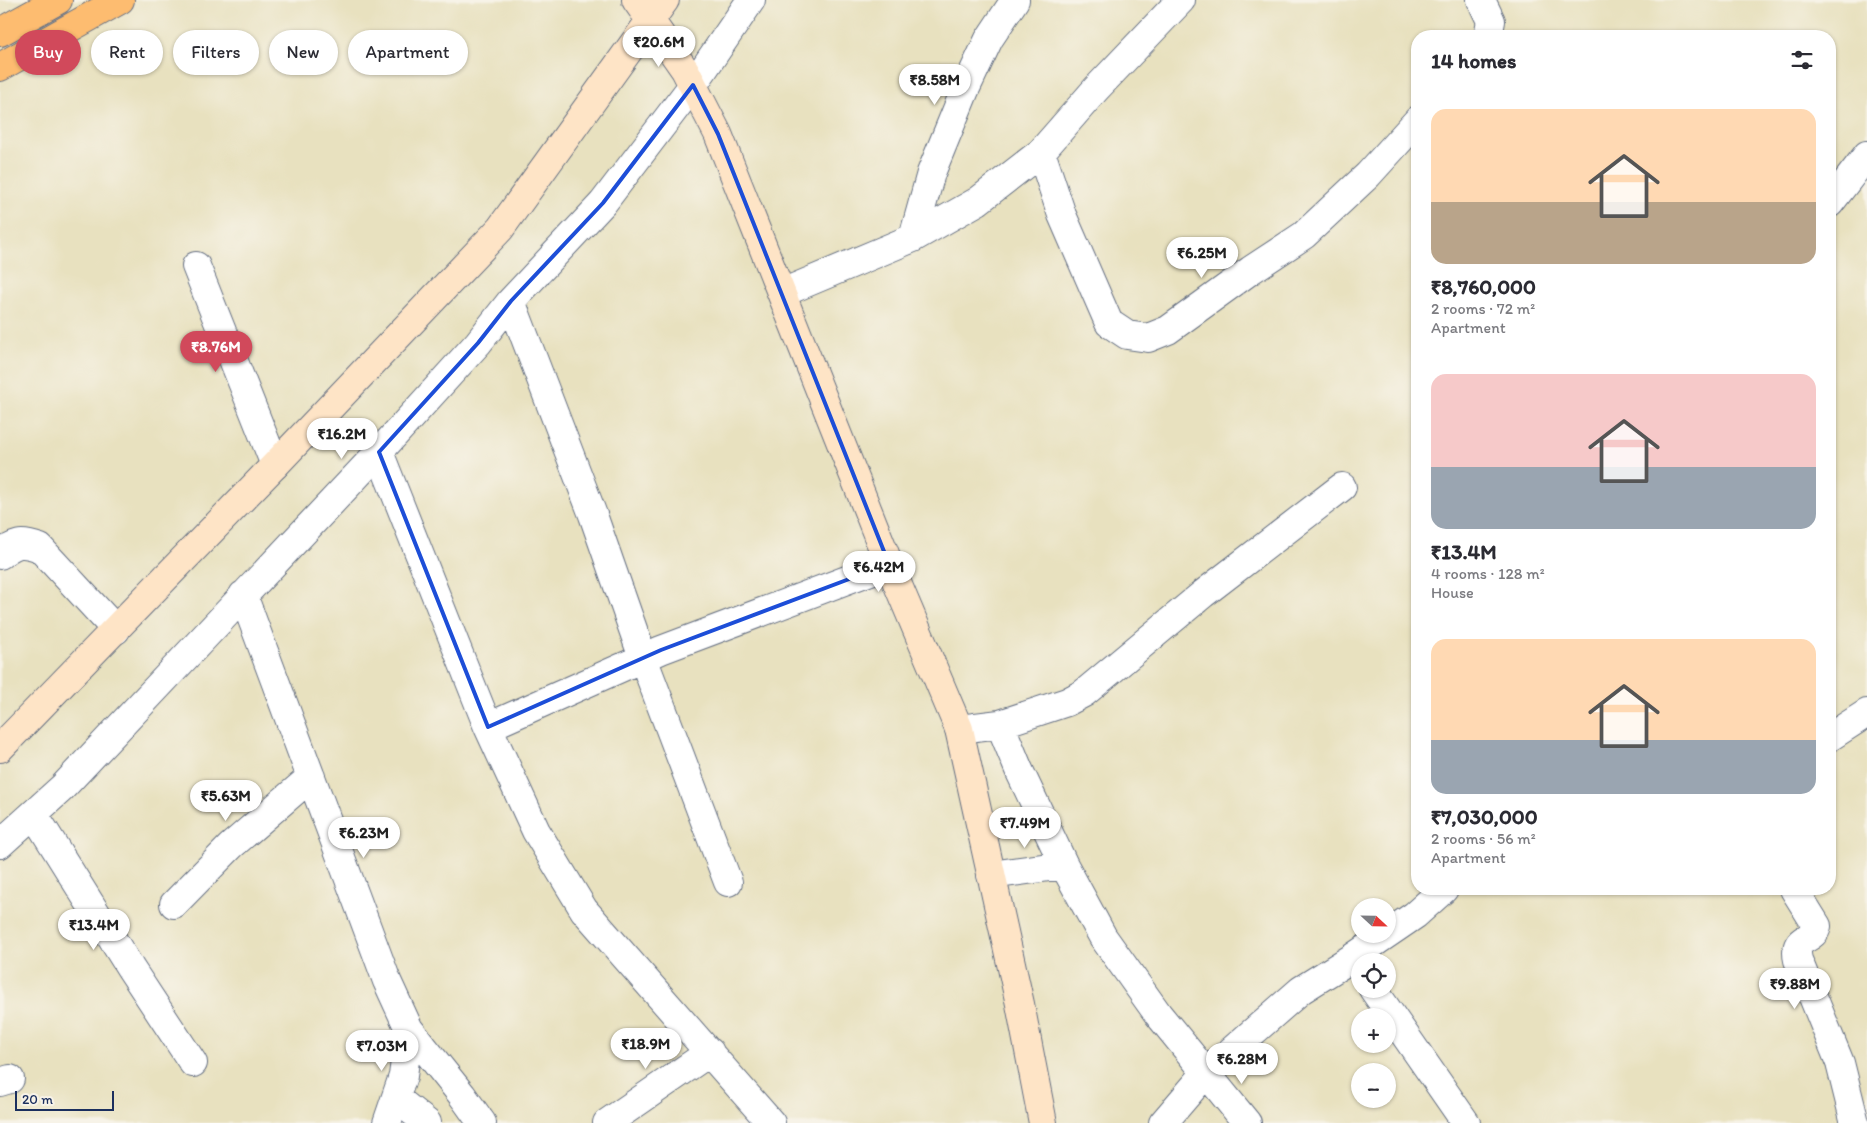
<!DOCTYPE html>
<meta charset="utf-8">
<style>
body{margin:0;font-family:Itim,sans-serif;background:#f7f7f7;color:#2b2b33;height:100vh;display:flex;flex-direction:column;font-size:19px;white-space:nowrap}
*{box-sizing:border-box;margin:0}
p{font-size:16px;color:#7c7c81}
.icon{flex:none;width:28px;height:28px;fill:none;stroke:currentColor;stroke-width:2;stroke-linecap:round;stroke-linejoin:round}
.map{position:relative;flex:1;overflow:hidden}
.side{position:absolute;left:1411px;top:30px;width:425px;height:865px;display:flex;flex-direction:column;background:#fff;border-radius:20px;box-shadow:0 1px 4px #0004}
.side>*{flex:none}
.guide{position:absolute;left:15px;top:30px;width:475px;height:45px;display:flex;gap:10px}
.needle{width:32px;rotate:112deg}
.tools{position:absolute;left:1351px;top:898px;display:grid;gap:10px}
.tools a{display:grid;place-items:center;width:45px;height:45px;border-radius:50%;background:#fff;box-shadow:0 1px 4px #0004;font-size:25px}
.scale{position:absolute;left:15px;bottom:12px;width:99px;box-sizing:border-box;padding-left:5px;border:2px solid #1b2f5e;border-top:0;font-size:14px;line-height:18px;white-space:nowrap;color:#1b2f5e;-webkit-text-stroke:4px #f7f3e8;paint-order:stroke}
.price{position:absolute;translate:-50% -42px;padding:0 11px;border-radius:18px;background:#fff;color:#222;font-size:16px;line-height:32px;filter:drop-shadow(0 1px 2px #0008)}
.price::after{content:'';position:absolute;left:50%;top:30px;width:15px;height:11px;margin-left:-8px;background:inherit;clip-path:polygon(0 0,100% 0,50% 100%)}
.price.selected{background:#d1495b;color:#fff}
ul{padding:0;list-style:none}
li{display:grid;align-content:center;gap:10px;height:265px;padding:0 20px}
li span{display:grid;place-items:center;height:155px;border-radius:15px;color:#555}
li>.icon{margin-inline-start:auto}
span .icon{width:90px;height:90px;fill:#fffc;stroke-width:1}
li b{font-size:21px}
h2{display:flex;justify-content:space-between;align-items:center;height:60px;padding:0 20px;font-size:21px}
.pill{padding:0 18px;border-radius:22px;background:#fff;box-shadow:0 1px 4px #0004;font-size:18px;line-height:45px}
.pill.selected{background:#d1495b;color:#fff}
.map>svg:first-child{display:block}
</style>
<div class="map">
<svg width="1867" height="1123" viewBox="0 0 1867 1123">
<rect width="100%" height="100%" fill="#f7f3e8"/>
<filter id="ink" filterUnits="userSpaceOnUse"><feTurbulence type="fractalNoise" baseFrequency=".02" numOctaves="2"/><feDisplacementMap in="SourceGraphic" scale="10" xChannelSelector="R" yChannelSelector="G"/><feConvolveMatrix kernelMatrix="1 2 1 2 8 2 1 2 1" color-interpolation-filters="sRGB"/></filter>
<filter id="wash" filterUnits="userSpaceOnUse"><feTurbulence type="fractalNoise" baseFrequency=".0096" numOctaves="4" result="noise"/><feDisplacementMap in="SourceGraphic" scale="20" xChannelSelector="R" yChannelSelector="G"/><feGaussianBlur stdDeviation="1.12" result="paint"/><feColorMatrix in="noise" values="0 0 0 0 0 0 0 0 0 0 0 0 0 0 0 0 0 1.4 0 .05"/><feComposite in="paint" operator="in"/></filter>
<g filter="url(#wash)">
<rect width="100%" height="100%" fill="#e8e1bf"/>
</g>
<g filter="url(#ink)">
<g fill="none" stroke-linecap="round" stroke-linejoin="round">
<defs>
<path id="street" d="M1481 0 1491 21 1488 36
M1041 152 1062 215 1109 323 1127 335 1148 338 1168 330 1251 270 1304 235 1368 175 1418 120
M1830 203 1867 155
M913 238 931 173 965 90 989 39 1015 0
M196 266 275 465
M782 293 913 238 978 201 1041 152 1096 89 1181 0
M511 301 593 515 643 658 728 882
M379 452 488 727 536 831 584 910 771 1123
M0 555C16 543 20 541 40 548L116 630
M243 595 387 981 409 1029 462 1095 482 1123
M1000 724 1067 702 1084 693 1203 594 1342 487
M488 727 661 650 889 564
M959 729 1000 724 1019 770 1064 865 1103 937 1158 1014 1247 1123
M1830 737 1867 713
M34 814 131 969 193 1063
M0 844 62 788 379 452 478 343 511 301 603 203 693 85 751 0
M991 875 1064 865
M1794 889 1817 926C1814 943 1792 934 1798 960L1840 1063 1855 1123
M174 904 231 846 311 777
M1373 989 1466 1123
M0 1082 10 1079
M397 1099 427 1123
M387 1123 403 1076 409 1029
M607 1123 710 1052
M1163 1123 1205 1074 1301 990 1352 958 1415 915 1444 889"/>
<path id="secondary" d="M636 0 685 70 718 134 889 564 959 729 1020 1004 1043 1123
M0 748 275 465 500 229 665 0"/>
<path id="primary" d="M0 32 58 0
M0 67 120 0"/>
</defs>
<use href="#street" stroke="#636d80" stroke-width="30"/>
<use href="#secondary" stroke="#636d80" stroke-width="30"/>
<use href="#primary" stroke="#636d80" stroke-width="30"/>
<use href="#street" stroke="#fff" stroke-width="28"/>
<use href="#secondary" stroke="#fee4c6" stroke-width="28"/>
<use href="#primary" stroke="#fdbc70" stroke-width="28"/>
</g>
</g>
<path fill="none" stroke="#1d4ed8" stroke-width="4" stroke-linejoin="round" d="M693 85 718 134 889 564 661 650 488 727 379 452 478 343 511 301 603 203Z"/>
</svg>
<div class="tools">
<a><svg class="needle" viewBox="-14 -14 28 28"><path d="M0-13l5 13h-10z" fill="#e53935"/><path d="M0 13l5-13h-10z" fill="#7c7c81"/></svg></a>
<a><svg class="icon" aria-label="locate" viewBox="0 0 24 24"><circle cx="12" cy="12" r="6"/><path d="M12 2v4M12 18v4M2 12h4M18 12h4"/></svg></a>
<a>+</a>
<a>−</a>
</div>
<div class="scale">20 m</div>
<b class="price" style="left:659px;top:68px">₹20.6M</b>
<b class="price" style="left:935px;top:106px">₹8.58M</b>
<b class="price" style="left:1202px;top:279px">₹6.25M</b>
<b class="price selected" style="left:216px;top:373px">₹8.76M</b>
<b class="price" style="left:342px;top:460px">₹16.2M</b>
<b class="price" style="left:879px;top:593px">₹6.42M</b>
<b class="price" style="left:226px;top:822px">₹5.63M</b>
<b class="price" style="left:1025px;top:849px">₹7.49M</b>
<b class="price" style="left:364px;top:859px">₹6.23M</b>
<b class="price" style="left:94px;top:951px">₹13.4M</b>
<b class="price" style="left:1795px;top:1010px">₹9.88M</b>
<b class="price" style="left:646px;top:1070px">₹18.9M</b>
<b class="price" style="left:382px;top:1072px">₹7.03M</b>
<b class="price" style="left:1242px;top:1085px">₹6.28M</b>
<div class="guide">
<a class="pill selected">Buy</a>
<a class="pill">Rent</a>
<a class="pill">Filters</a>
<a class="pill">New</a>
<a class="pill">Apartment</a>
</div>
<section class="side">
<h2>14 homes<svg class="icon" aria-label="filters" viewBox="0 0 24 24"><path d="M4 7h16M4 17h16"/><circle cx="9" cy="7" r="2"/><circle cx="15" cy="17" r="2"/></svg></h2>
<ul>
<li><span style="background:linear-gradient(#ffd9b3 60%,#b9a48a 0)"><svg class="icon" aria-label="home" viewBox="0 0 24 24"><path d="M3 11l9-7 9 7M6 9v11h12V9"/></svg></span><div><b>₹8,760,000</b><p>2 rooms · 72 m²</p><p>Apartment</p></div></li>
<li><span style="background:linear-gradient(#f6c9c9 60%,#9aa5b1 0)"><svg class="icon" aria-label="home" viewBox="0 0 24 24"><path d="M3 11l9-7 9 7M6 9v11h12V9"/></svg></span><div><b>₹13.4M</b><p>4 rooms · 128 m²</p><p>House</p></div></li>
<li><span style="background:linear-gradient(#ffd9b3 65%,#9aa5b1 0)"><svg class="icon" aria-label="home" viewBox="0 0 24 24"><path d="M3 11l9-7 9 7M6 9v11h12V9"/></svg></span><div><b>₹7,030,000</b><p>2 rooms · 56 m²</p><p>Apartment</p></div></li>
</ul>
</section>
</div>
